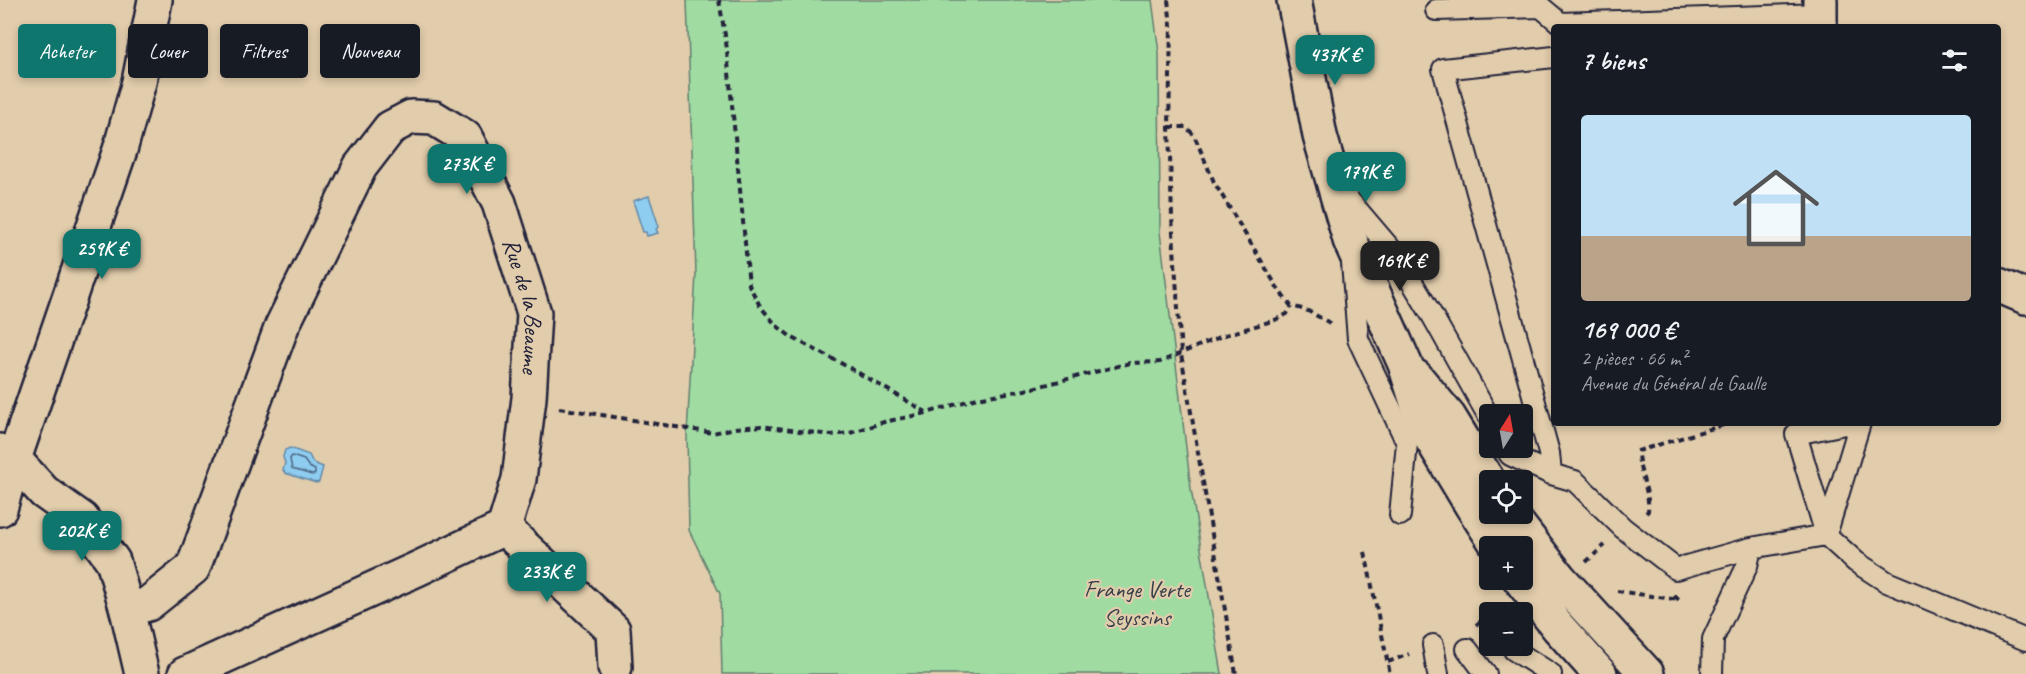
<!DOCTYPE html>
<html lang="fr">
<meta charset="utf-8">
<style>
body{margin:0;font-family:Caveat,sans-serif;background:#20242c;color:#f1f3f6;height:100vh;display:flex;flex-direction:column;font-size:22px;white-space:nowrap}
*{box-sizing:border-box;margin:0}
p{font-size:20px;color:#9ea1a6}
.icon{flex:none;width:33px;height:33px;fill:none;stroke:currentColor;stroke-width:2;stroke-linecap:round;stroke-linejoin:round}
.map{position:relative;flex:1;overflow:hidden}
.side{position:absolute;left:1551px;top:24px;width:450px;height:402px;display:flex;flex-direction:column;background:#171b24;border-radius:6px;box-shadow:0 3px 9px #0003}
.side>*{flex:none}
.guide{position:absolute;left:18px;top:24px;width:570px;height:54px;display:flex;gap:12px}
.needle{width:39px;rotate:11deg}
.tools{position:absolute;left:1479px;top:404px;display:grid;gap:12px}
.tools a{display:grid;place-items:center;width:54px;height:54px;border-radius:6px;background:#171b24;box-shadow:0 3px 9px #0003;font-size:30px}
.price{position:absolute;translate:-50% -51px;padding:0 14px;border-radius:12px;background:#0f766e;color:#fff;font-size:20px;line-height:39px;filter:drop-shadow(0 2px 3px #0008)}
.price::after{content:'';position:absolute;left:50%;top:36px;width:18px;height:14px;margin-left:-9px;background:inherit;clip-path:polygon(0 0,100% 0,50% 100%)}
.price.current{background:#222;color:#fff}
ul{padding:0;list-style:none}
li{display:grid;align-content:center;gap:12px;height:318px;padding:0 30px}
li+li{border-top:2px solid #363941}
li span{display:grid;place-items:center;height:186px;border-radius:6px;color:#555}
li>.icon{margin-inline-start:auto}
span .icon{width:108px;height:108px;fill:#fffc;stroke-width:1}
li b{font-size:26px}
h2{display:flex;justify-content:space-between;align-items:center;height:72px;padding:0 30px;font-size:26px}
.pill{padding:0 21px;border-radius:6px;background:#171b24;box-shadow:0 3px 9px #0003;font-size:21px;line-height:54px}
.pill.current{background:#0f766e;color:#fff}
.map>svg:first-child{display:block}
</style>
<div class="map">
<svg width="2026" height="674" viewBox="0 0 2026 674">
<rect width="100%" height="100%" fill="#e1ccab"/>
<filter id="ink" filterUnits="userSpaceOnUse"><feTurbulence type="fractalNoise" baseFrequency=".0167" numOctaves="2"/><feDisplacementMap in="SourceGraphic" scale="12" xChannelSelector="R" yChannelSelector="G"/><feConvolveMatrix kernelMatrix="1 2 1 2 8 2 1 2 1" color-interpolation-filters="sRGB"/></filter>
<g filter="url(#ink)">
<path fill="#a0dba2" stroke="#617e6e" stroke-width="1.5" d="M687 0H1152L1159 53 1160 232 1191 489 1222 674H722L720 594 689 530 687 434 696 274Z"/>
<path fill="#8fcdf0" stroke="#6389a8" stroke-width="1.5" d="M649 196 659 227 656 229 658 233 647 236 646 232H643L633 201Z
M290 448 309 455 313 463 323 467 319 482 316 483 285 473 283 470 285 463 283 457 285 450Z"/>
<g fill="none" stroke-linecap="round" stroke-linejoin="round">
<path stroke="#4e6683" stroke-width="1.5" d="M292 456 304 460 309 467 315 470V474L312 475 292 469 290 459Z"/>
<defs>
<path id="service" d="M1436 10 1541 7 1560 23 1820 14
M1343 193 1395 254 1433 317 1490 419
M1352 263 1358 339 1407 443 1400 515
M1850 423 1796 434 1826 535 1856 562 1887 582 2026 640
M1505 447 1510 455 1551 474 1575 481 1623 528 1676 569 1751 548 1747 566 1713 639 1712 674
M1551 474 1549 453 1443 69 1554 57
M1826 535 1860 423
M1751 548 1826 535
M1433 645 1438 674
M1467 649 1486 674
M1514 650 1551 674"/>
<g id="minor">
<path d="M1820 0V27"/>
<path d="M1998 285 2026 297"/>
<path d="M0 451 14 459 44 492 82 519 113 561 127 610 142 674"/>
<path d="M0 509 14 459 120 150 139 82 155 0"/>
<path d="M504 528 613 630 615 667"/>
<path id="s1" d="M127 610 148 604 193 568 282 326 360 167 390 128 411 117 434 118 465 137 499 203 534 313 529 398 519 479 504 528 417 569 185 674"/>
</g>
<path id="secondary" d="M1294 0 1320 136 1350 240 1405 364 1425 428 1472 506 1498 546
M1416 377 1449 417 1490 484
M1509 513 1560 579 1647 674
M1520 579 1558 627 1600 674"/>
</defs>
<use href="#service" stroke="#22223b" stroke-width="24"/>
<use href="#minor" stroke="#22223b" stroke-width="38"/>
<use href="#secondary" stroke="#22223b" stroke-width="38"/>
<path stroke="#22223b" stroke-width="4" stroke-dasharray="6 4.5" stroke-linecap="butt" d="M719 0 726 41 749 285 760 306 776 325 791 337 850 368 926 412
M1168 0 1171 25 1169 127 1172 217 1181 354 1236 674
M1169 127H1186L1194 135 1214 182 1280 292 1291 306 1306 310 1330 323
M559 408 713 433 735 428 761 426 831 435 850 433 884 422 927 413 977 398 1025 390 1130 363 1160 362 1222 336 1275 320 1287 314 1291 306
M1646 513 1648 511C1650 490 1638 472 1638 451L1730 423
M1365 552 1390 674
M1586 562 1605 545
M1617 591 1679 600 1673 594
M1493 612 1500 606
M1476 625 1490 614
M1388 662 1409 654"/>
<use href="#service" stroke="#e1ccab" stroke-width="20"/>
<use href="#minor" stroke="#e1ccab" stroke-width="33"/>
<use href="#secondary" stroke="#e1ccab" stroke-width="33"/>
</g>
</g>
<g text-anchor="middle" stroke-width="4.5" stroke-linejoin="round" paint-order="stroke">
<g font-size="24" fill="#22223b" stroke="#e1ccab">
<text dy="8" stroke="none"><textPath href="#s1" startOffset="828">Rue de la Beaume</textPath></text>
</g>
<g font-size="24" fill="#353e4a" stroke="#e1ccab">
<text x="1137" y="597">Frange Verte<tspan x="1137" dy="28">Seyssins</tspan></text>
</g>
</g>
</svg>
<div class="tools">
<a><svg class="needle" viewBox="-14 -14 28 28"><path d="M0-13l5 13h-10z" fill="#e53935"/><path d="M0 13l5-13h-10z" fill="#9ea1a6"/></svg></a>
<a><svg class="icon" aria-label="locate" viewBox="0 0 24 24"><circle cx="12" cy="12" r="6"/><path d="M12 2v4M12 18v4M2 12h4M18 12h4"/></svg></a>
<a>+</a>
<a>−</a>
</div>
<b class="price" style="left:1335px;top:86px">437K €</b>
<b class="price" style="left:467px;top:195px">273K €</b>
<b class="price" style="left:1366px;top:203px">179K €</b>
<b class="price" style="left:102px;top:280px">259K €</b>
<b class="price current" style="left:1400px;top:292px">169K €</b>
<b class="price" style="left:82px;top:562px">202K €</b>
<b class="price" style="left:547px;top:603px">233K €</b>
<div class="guide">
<a class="pill current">Acheter</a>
<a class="pill">Louer</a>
<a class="pill">Filtres</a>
<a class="pill">Nouveau</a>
</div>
<section class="side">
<h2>7 biens<svg class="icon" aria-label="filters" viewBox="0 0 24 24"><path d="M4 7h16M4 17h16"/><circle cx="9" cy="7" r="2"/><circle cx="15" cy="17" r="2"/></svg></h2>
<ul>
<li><span style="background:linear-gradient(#bfe0f5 65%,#b9a48a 0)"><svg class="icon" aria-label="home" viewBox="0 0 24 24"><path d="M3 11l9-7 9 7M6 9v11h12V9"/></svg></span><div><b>169 000 €</b><p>2 pièces · 66 m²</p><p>Avenue du Général de Gaulle</p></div></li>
</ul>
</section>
</div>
